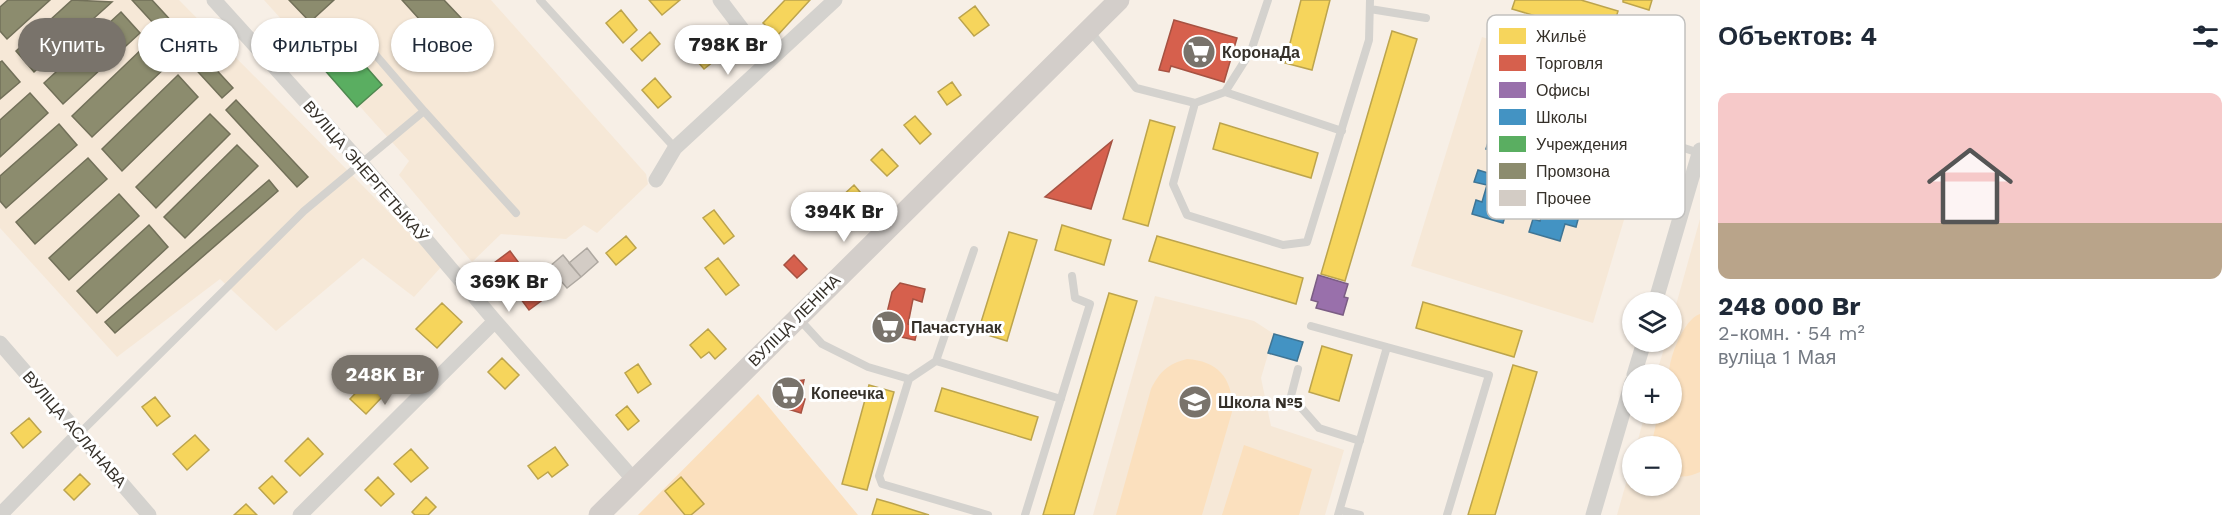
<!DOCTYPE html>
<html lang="ru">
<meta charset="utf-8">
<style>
body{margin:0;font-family:"Work Sans",sans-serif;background:#f2f2f3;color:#1f2937;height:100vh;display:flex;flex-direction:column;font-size:22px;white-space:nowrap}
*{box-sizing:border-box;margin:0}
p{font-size:20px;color:#747a83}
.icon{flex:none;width:33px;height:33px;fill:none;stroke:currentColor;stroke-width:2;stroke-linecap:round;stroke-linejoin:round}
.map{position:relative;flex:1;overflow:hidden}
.panel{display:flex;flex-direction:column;background:#fff;width:540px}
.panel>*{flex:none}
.guide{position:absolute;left:18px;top:18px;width:570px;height:54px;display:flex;gap:12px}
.fabs{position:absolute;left:1622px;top:292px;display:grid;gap:12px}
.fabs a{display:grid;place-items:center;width:60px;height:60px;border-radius:50%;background:#fff;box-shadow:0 2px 4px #0004;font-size:30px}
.price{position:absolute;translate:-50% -51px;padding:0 14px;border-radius:21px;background:#fff;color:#222;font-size:20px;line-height:39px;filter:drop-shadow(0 2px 3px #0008)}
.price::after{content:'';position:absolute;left:50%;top:36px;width:18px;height:14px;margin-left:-9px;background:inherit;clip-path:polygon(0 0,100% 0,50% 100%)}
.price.selected{background:#79736b;color:#fff}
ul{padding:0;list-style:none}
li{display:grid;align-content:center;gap:12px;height:318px;padding:0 18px}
li span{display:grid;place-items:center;height:186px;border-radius:12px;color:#555}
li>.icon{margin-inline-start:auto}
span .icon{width:108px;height:108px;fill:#fffc;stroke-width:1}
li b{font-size:26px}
h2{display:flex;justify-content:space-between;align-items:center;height:72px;padding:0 18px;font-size:26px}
.pill{padding:0 21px;border-radius:27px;background:#fff;box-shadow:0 2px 4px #0004;font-size:21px;line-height:54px}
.pill.selected{background:#79736b;color:#fff}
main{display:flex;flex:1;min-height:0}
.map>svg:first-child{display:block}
</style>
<main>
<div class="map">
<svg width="1700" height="515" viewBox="0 0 1700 515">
<rect width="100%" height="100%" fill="#f7efe6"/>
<path fill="#f6e8d7" d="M0 0H179L442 266 414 297 363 258 276 331 220 279 117 357 0 228Z
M264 0H491L646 174 648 184 597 233 584 225 566 239 501 234 472 262 399 175 409 161Z
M1482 37 1663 90 1593 323 1411 266Z
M1700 219V515H1617L1632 462V486H1671V447H1636L1645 414H1671V375H1656L1666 342H1671V323Z
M1155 296 1254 321 1274 334 1261 378 1271 426 1344 450 1325 515H1093Z"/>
<path fill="#fbe0be" d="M1700 314V472C1691 476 1681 479 1671 474V447H1651L1658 414H1671C1671 401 1670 384 1669 374 1669 357 1684 319 1700 314Z
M1187 359C1219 361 1234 380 1232 412L1202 515H1116L1151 389C1160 371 1168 364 1187 359Z
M758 394 858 515H638Z
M1244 445 1312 469 1299 515H1222Z"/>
<path fill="#f6d55c" stroke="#bca44d" stroke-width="1.5" d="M649 0H680L662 15Z
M785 0H810L777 36 763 23Z
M1301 0H1330L1312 70 1285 63Z
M1515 0H1581L1618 11 1610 38 1512 9Z
M1623 0H1652L1649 10 1623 2Z
M975 6 989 25 974 36 959 18Z
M621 10 637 30 623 43 606 23Z
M1392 31 1417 39 1345 281 1321 274Z
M650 32 660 44 642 61 631 49Z
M709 38 723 54 704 69 691 54Z
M655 78 671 97 658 108 642 90Z
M952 82 961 95 947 105 938 92Z
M915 116 931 134 920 144 904 125Z
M1150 120 1175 127 1148 226 1123 219Z
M1220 123 1318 153 1311 178 1213 149Z
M882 149 898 166 887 176 871 160Z
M854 185 866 199 861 203 868 210 859 218 840 198Z
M714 210 734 236 724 244 703 218Z
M1062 225 1111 240 1104 265 1055 250Z
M1009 232 1037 240 1007 341 978 332Z
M626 236 636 248 616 265 606 253Z
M1157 236 1303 278 1296 304 1149 261Z
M718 258 739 285 726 295 705 268Z
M1109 293 1137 301 1074 515H1043Z
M1423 302 1522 331 1514 357 1416 328Z
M442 303 462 322 437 348 416 329Z
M708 329 726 349 715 359 709 352 701 358 690 345Z
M1322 346 1352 355 1339 401 1309 392Z
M502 358 519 375 505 389 488 372Z
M384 363 400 378 366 414 350 399Z
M638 364 651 384 638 393 625 373Z
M1513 365 1537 372 1495 515H1468Z
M869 385 894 392 867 490 842 484Z
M942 388 1038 417 1031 440 935 411Z
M155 397 170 416 157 426 142 407Z
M627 406 639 421 628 430 616 415Z
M29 418 41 432 23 448 11 433Z
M195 435 209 450 187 470 173 454Z
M308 438 323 454 300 476 285 461Z
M555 447 568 465 552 477 548 472 538 479 528 466Z
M411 449 428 468 411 482 394 464Z
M80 474 90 484 74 500 64 490Z
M272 476 287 492 274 504 259 488Z
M378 477 394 494 381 506 365 490Z
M681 477 704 504 691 515H685L665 491Z
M426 497 436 507 428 515H415L412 512Z
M877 499 891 503 929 515H872Z
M246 504 257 515H234Z"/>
<path fill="#d6604d" stroke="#a65242" stroke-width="1.5" d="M1174 20 1237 38 1224 82 1171 66 1169 72 1159 70Z
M1112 141 1091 209 1045 197Z
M510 251 545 298 529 310 512 287 506 292 500 285 491 292 478 275Z
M794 255 807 269 797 278 784 265Z
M900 283 925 289 922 302 913 299 908 324 918 327 915 340 888 334 885 321 892 292Z
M804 380 800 398 805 399 801 413 778 406 780 396 775 394 778 384Z"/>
<path fill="#9970ab" stroke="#7b5d84" stroke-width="1.5" d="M1318 275 1348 284 1344 297 1348 298 1343 315 1316 308 1318 302 1311 300Z"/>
<path fill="#4393c3" stroke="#3f7595" stroke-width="1.5" d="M1504 103 1537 113 1524 160 1555 169 1565 135 1558 133 1561 120 1595 130 1589 151 1598 154 1591 179 1572 174 1566 196 1583 201 1576 227 1565 224 1560 241 1529 232 1533 219 1540 221 1549 191 1516 181 1503 223 1472 214 1476 200 1482 202 1487 185 1474 182 1478 170 1501 177 1507 155 1486 149 1490 136 1501 139 1506 120 1500 118Z
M1274 334 1303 342 1297 361 1268 353Z"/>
<path fill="#5aae61" stroke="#4f8850" stroke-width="1.5" d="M333 29 382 85 357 107 308 51Z"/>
<path fill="#8c8c6e" stroke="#727059" stroke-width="1.5" d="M8 0H50L7 39 0 31V7Z
M72 0 112 2 34 72 16 51Z
M132 0H152L233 88 222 98Z
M289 0H334L310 22Z
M402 0H444L462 19 439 41Z
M121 12 140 33 63 104 44 83Z
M148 43 168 65 92 137 72 116Z
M2 61 20 82 0 99V62Z
M178 75 198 97 122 171 102 149Z
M30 93 48 113 0 157V120Z
M236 100 308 177 297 187 226 110Z
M210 114 230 134 156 208 136 187Z
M59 124 77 145 6 208 0 201V176Z
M237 145 258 166 185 238 164 217Z
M88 158 107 179 35 244 16 222Z
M269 180 278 191 115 333 105 322Z
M119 194 139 216 69 280 49 258Z
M149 225 168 247 97 313 77 291Z"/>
<path fill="#d3ccc5" stroke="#aea8a1" stroke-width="1.5" d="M587 248 598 262 581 277 569 263Z
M563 255 581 277 567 288 549 267Z"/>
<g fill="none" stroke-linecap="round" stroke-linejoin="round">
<path stroke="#d4d2ce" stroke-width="8" d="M540 0 675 148
M1370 9 1426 18
M1090 31 1136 88 1195 103 1225 92 1342 131
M1225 92 1251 51 1268 0
M1195 103 1173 184 1187 215 1283 245 1307 242 1369 40 1370 0
M1555 106 1699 153
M424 111 516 213
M800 320 822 344 868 367 909 379 936 361 1061 399
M1311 326 1387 347
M936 361 974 250
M1298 369 1291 396 1319 428 1360 441
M909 379 879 476 882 484 988 515
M80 433 304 211 424 111 361 38
M1340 510 1360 515
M1025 515 1090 304 1075 298 1072 276
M1338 515 1387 347 1489 375 1447 515"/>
<path stroke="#d4d2ce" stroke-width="15" d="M214 0 362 164 495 321 634 480
M720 0 767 62
M656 180 675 148 835 0
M1655 303 1700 150
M0 343 149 515
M1634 375 1644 342
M0 515 80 433
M300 515 495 321
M1593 515 1632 382"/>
<path stroke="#d3ceca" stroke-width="21" d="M599 515 1119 0"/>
</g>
<defs>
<symbol id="supermarket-disc" viewBox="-11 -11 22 22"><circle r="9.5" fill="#79736b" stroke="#fff"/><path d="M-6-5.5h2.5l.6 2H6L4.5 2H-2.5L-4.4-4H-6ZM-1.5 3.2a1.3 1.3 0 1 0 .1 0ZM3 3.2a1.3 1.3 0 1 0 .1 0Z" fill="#fff"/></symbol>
<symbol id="school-disc" viewBox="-11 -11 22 22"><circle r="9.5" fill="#79736b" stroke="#fff"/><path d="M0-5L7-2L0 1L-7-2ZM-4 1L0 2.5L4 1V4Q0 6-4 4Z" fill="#fff"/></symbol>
</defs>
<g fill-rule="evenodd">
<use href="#supermarket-disc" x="1180" y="33" width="38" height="38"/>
<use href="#supermarket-disc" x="869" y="308" width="38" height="38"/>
<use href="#supermarket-disc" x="769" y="374" width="38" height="38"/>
<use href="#school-disc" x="1176" y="383" width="38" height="38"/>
</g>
<g text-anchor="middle" stroke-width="6" stroke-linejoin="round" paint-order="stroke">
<g font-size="16" font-weight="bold" fill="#353029" stroke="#fff" text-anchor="start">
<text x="1222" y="58">КоронаДа</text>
<text x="911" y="333">Пачастунак</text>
<text x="811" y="399">Копеечка</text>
<text x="1218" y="408">Школа №5</text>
</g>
<g font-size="16" fill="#353029" stroke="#fff">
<text transform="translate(366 171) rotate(49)" y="6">ВУЛІЦА ЭНЕРГЕТЫКАЎ</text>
<text transform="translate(794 320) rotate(-45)" y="6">ВУЛІЦА ЛЕНІНА</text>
<text transform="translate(75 429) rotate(49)" y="6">ВУЛІЦА АСЛАНАВА</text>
</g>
</g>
<rect x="1487" y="15" width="198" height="204" rx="9" fill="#fff" stroke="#c2c1bf" stroke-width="1.5"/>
<rect x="1499" y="28" width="27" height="16" fill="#f6d55c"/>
<rect x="1499" y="55" width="27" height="16" fill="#d6604d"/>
<rect x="1499" y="82" width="27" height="16" fill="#9970ab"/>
<rect x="1499" y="109" width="27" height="16" fill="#4393c3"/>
<rect x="1499" y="136" width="27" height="16" fill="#5aae61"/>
<rect x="1499" y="163" width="27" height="16" fill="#8c8c6e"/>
<rect x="1499" y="190" width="27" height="16" fill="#d3ccc5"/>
<g font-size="16" fill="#353029">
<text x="1536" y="42">Жильё</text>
<text x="1536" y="69">Торговля</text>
<text x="1536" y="96">Офисы</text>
<text x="1536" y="123">Школы</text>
<text x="1536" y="150">Учреждения</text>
<text x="1536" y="177">Промзона</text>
<text x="1536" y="204">Прочее</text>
</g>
</svg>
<div class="fabs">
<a><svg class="icon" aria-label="layers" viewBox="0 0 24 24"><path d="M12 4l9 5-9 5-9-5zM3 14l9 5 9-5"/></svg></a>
<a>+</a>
<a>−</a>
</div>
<b class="price" style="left:728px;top:76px">798K Br</b>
<b class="price" style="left:844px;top:243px">394K Br</b>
<b class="price" style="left:509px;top:313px">369K Br</b>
<b class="price selected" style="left:385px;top:406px">248K Br</b>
<div class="guide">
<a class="pill selected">Купить</a>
<a class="pill">Снять</a>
<a class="pill">Фильтры</a>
<a class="pill">Новое</a>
</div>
</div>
<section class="panel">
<h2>Объектов: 4<svg class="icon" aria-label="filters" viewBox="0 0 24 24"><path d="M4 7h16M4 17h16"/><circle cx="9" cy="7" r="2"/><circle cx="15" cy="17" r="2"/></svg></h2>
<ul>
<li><span style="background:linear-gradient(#f6c9c9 70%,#b9a48a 0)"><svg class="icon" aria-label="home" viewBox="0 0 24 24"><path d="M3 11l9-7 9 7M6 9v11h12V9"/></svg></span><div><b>248 000 Br</b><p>2-комн. · 54 m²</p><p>вуліца 1 Мая</p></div></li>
</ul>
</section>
</main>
